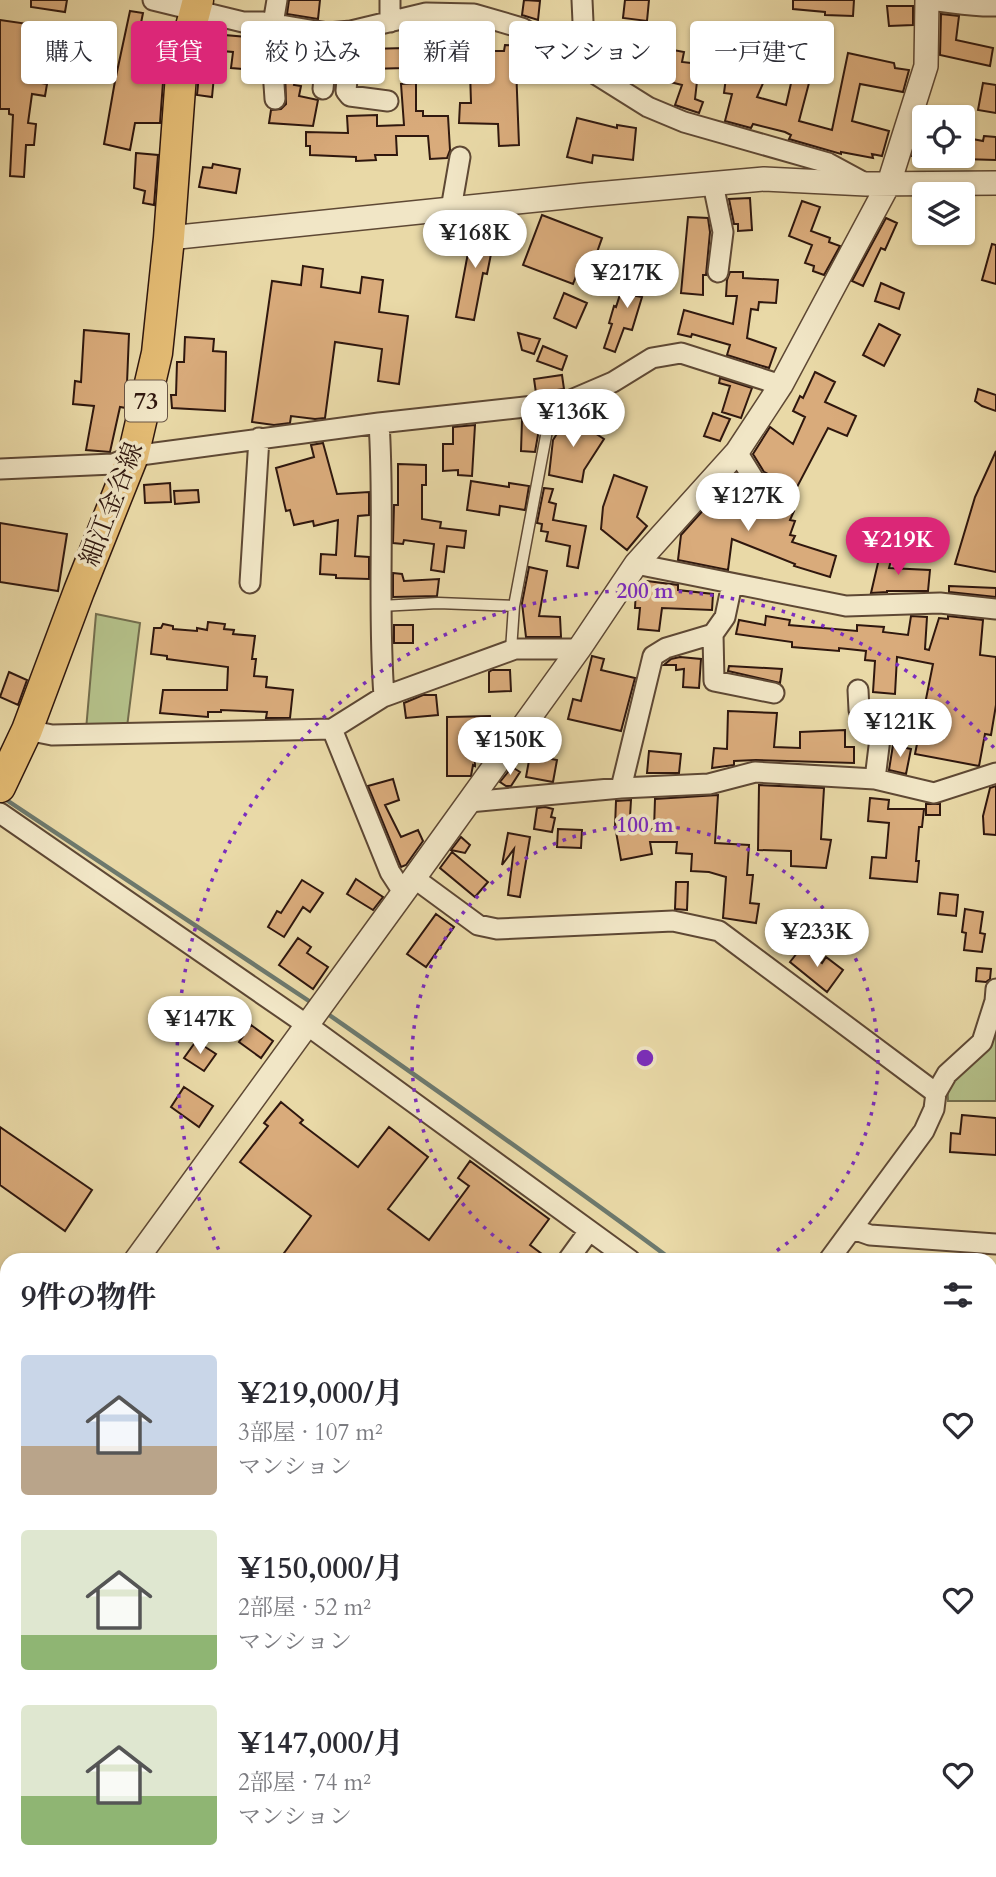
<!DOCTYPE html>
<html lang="ja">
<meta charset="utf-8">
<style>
body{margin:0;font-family:Cardo,"Noto Serif JP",serif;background:#f7f7f7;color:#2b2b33;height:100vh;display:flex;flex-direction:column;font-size:26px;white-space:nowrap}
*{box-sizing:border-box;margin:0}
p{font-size:23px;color:#7c7c81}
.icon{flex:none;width:38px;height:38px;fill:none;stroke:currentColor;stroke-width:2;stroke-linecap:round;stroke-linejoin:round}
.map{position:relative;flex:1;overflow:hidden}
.panel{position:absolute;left:0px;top:1253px;width:998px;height:625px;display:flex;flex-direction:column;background:#fff;border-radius:21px 21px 0 0;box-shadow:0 2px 5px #0004}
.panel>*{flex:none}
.guide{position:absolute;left:21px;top:21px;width:956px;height:63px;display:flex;gap:14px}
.controls{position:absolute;left:912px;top:105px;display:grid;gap:14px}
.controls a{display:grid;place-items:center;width:63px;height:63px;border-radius:7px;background:#fff;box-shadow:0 2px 5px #0004;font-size:35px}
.price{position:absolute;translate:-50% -60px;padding:0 16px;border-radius:24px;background:#fff;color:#222;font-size:23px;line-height:46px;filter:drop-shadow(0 2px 4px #0008)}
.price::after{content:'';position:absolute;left:50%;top:42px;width:21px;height:16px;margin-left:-10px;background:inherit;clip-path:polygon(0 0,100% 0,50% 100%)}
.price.on{background:#db2777;color:#fff}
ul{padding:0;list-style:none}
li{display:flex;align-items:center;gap:21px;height:175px;padding:0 21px}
li span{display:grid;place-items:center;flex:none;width:196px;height:140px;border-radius:7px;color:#555}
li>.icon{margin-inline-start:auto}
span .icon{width:84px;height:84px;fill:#fffc;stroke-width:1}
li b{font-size:30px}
h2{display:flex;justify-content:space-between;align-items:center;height:84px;padding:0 21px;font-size:30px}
.tag{padding:0 24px;border-radius:7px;background:#fff;box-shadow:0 2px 5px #0004;font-size:24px;line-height:63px}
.tag.on{background:#db2777;color:#fff}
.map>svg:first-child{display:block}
</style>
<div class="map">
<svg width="996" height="1877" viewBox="0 0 996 1877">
<rect width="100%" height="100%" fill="#e9d9a7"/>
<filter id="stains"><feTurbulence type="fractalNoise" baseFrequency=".00286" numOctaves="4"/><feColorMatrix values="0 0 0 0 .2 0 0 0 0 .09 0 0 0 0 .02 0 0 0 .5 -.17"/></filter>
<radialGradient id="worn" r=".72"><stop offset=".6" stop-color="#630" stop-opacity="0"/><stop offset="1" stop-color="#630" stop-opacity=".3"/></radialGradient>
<path fill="#b4c089" stroke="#726c4c" stroke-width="2" d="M96 614 140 623 127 727 86 730Z
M996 1004V1101H948L947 1074 989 1021Z
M414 1871H519L515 1877H411Z
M584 1871H813L821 1877H582Z"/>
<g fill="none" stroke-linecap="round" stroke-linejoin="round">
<path stroke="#6d796d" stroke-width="4.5" d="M2 797 312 1003
M325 1012C442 1094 558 1175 672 1260
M953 1871 954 1877"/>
</g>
<path fill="#d9ab7b" stroke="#2f170e" stroke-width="2" d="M31 0H67L65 12 31 7Z
M289 0H320L318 19 287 14Z
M524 0 540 1 538 20 522 15Z
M625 0H649L647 21 623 18Z
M793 0H854L853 16 825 15V12L793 9Z
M887 6H913V25L889 26Z
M130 11 143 13 135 53 165 55 160 123H135L130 150 104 144 115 81Z
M941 14 959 16 956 40 993 48 990 66 940 55Z
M0 20 35 25 30 60H37L35 82 47 84 45 96 32 94 28 123 36 124 34 145H26L24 177 10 176 13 115 9 114V109H0Z
M61 23 94 27 92 47 85 46 83 64 58 60Z
M212 27 225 30V35L258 38 255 70 231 68 233 52 209 50Z
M289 42 302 44 294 85 301 86 299 96 318 100 313 126 269 123 271 110 281 109 286 104 285 70Z
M505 45 527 46 526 66H516L519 145 499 146 498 124 459 123 460 103H471L470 71H462V51H504Z
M404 48V68L370 69V49Z
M668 49 684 52 682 62 699 64 695 99 703 102 699 113 675 105 682 85 662 80 663 75 644 65 648 52 666 57Z
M848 53 894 63 895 68 909 70 903 92 860 84 852 121 889 131 882 156 872 154 873 158 841 152V154L789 139 791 135 785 132 753 124 751 128 725 121 732 94 724 93 728 62 768 72 757 97 786 105 792 79 809 83 799 121 832 130Z
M199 75 214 76 212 97 197 95Z
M416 83V111H423V116H448L450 150 447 158 430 159 428 136H396L397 155H375L376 160 356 161V157L310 155V146H306V132L348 133 347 116 377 115V126L404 125 401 84Z
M983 83 996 85V113L978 110Z
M577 118 617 128V125L636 128 633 160 593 155 592 163 567 157Z
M924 119V159L912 156Z
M984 136 996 137V160L962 159V137L983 141Z
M136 153 158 155 154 205 143 203 145 191 134 188Z
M213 164 240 169 236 193 199 187 203 167 212 168Z
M750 198 752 230 738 231V224H734L729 199Z
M802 201 820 207 811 231 830 238 829 242 840 246 824 275 813 271 814 266 805 263 812 245 789 236Z
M542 215 602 238 589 275 578 271 573 284 523 265Z
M688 217 708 218 710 232 706 275H703V295L681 293Z
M886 218 897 223 885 250 881 248 863 286 852 281Z
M473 226 496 229 487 274 483 273 474 320 456 317Z
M992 244 996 245V284L982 280Z
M303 266 323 269 321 287 360 293 362 277 383 280 379 312 408 316 399 384 378 381 382 349 335 342 325 418 315 419 291 416 290 423 274 425 252 422 272 281 301 285Z
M730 272H743V278L778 280 776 303 759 302 758 310 751 309 747 338 776 348 769 368 727 355 730 345 692 334 691 337 678 334 684 310 733 324 737 296H726L727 280Z
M626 276 663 288 662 292 637 291 636 296 642 297 632 330 624 328 615 352 604 348 612 324 609 323 614 306 616 307Z
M881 283 904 293 899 309 875 301Z
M564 293 587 303 576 328 554 318Z
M879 324 900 335 884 366 863 355Z
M84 330 129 334 126 408 120 407 110 452 86 450 94 406 73 404 75 381 81 382Z
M518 333 540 339 534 354 522 350Z
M185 337 214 339 213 351 226 352 225 411 172 408 171 395H176L177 362H184Z
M543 346 567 356 562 370 537 361Z
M815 372 835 382 825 402 856 416 847 436 828 428 796 489 764 472 753 454 770 427 793 444 805 417 793 411 800 396 803 398Z
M562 375 564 389 536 393 534 379Z
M720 378 752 388 741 418 722 412 730 386 719 383Z
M978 389 996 395V411L982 406 975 401Z
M573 412 585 419 581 424 604 439 584 470 582 482 549 475 553 440 570 413Z
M713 413 730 419 720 441 704 436Z
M541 418 535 452 521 451 522 420Z
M475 425 472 476 458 475V470L443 471V444H453V427Z
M323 443 337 494 369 492V515L358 516 355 556 369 557V579L336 578V575L320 574 321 554 336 555 338 520 314 526 313 521 294 525 290 510 286 511 276 468 314 457 311 445Z
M996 451V572L955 564 975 497Z
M398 464 426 465V485H422V519L441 522 440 528 466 531 464 548 447 546 444 572 431 570 434 544 404 540 403 544 393 543 394 505H398Z
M736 474 750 492 794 511 790 520 795 521 790 535 795 536 792 542 836 556 830 577 794 566 795 564 732 539 728 570 678 560 681 535 707 506 723 511 731 488 726 486 727 484Z
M614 475 647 487 637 517 647 526 627 550 601 529 603 507Z
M471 481 509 487V483L529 486 525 510 500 506 499 515 467 510Z
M170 483 171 502 145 503 144 485Z
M544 488 553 489 549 502 556 504 553 520 586 526 578 568 567 566 570 546 546 541 548 532 541 531 542 524 537 523Z
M198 490 199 502 175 504 174 491Z
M0 523 67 534 58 591 0 582Z
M881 550 893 553 889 568 930 570 928 591H887V592L871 593Z
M529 567 547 571 539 616 560 617 561 637H526L522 603Z
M393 573 402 574 404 581 439 579 437 596 393 597Z
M647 581 678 585V590L713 594 712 610 662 608 659 631 638 629 640 608H635L636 589 640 584H646Z
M949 586 996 588V597L949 592Z
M766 616 790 620 789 625 857 631V625L884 627 883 632 908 635 911 616 927 617 925 649 929 650 939 618 948 619V616L983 620 980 655 996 657V705L991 735 985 734 979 766 915 754 933 664 897 657 895 694 873 692 875 661 865 660 866 651 839 648V651L792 647V642L736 634 739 620 765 625Z
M208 622 225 624 224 629 234 630 233 634 255 636 252 659H256L254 676 267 677 266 687 293 690 290 718H266L267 712 221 710V712H208V717L160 713 163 690H227L228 667 167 659V656L151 654 154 628H161L163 624 173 626V629L197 631V628L207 630Z
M394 625H413V643H394Z
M592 656 604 659 601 670 635 678 621 731 568 719 573 699 581 701Z
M680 657 701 659 699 688 683 687 684 669 676 670V665H664L671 659Z
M729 666 782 669 780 683 728 671Z
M492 670H510L511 691 489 692V672Z
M9 672 27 680 18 705 0 697Z
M423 695H436L438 715 406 718 404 703Z
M728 711 777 713 774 747 800 748V732L845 730V747H854V763L756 760 734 761V765L712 768 714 748 727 749Z
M490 716 491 735H474L475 766 473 765 471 776H447V717Z
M893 745 911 749 906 774 889 770Z
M649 751 681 754 679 773H647Z
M530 755 557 760 553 782 526 777Z
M512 767 520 772 511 786H506L500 782Z
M393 779 399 800 385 805 401 837 418 830 423 841 406 865 401 867 368 786Z
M759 785 824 788 821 839 831 840 826 868 791 866V851L758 850Z
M996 786V835L984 834 983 816 990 788Z
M718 795 715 843 749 845 747 875H753L750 903 759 904 756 923 723 918 726 877 709 872 691 871 692 854 676 853 677 842H650L652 854 621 860 615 826 616 801 631 800 629 833 654 829 655 799Z
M870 798 889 800 888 809H924L922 827H919L916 861H919L917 882 870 878 872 857 886 858 889 823 868 821Z
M926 804H940V815H926Z
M545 807 553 809 551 817 555 818 552 832 534 829 537 808Z
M558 829 582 830 581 848 557 847Z
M508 833 530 837 520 897 508 895 514 849 502 865Z
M461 837 470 845 465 853 451 850Z
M452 852 488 882 475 897 440 868Z
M356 879 383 897 373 910 347 894Z
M302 880 323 893 310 912 303 907 284 937 268 927 277 911 281 913Z
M676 882H688L687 910 675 909Z
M940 893 958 895 956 916 938 914Z
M965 909 983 912 980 933 985 934 982 952 964 950 966 933 962 932Z
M436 914 454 927 426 967 407 954Z
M298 938 311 947 307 953 328 967 313 989 279 965Z
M801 948 822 963 826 957 843 970 827 992 790 962Z
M977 968 991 969 990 979 986 982 976 981Z
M251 1025 273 1041 261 1058 239 1042Z
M196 1041 216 1054 204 1071 184 1058Z
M184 1087 213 1106 199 1127 171 1107Z
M281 1102 303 1120 300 1123 358 1167 389 1127 428 1157 388 1209 429 1240 469 1186 458 1178 470 1161 549 1219 530 1245 550 1260H279L311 1216 240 1162 268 1126 264 1123Z
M962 1115 996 1118V1155L950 1152 951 1133 960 1134Z
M0 1127 92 1190 65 1231 0 1185Z"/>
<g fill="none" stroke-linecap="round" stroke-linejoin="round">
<defs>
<path id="service" d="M380 606 438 603 514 606
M511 650 514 606 552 404"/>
<path id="minor" d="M153 0 243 22H263L328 33 351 31 426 13 474 14 522 28 648 107 684 122 828 163 865 183
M390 0V22
M582 0 585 66
M927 0C951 2 972 7 996 6
M273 24 277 0
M351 31 346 91 350 96 388 101
M323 89 328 33
M275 99 273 70 279 25
M713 184 723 232 718 272
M451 209 460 157
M379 423C385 514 377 605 384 696
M737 452 755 481 786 496
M0 469 113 464 133 456 379 423 552 404 571 400 613 382 652 358 681 353 781 385
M636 564 846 606 940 603 996 609
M250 583 259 438
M713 634 714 681 774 693
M858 690 859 710 881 730 875 779
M332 729 390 872 403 892
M27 730 52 735 332 729 383 697 515 649H579
M621 788 653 656 666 648 713 634 725 617 732 584
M469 802 621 788 709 784 755 772 875 779 934 793 996 773
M0 813 307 1025 630 1260
M414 878 478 925 497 929 673 921 719 931 936 1093
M853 1229 870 1235 996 1244
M568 1260 589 1231
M829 1260 924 1131 934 1109 936 1093 947 1074 982 1042 995 1001 996 989
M0 1360 7 1365
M990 1505 996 1507
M0 1717 7 1714
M828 1871 834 1877
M939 1871V1877
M569 1877 572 1871"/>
<path id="tertiary" d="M169 238 585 195 764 179 866 184 996 183
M136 1260 414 878 579 649 636 564 737 452 781 385 889 183 926 66 927 0
M0 1448 7 1439"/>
<path id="primary" d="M0 787 27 730 79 591 133 456 157 353 169 238 182 61 198 0"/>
</defs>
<use href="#service" stroke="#5e4834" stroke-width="13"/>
<use href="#minor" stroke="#5e4834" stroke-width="23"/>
<use href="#tertiary" stroke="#5e4834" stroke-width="26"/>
<use href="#primary" stroke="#2f170e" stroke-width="33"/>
<path stroke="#2f170e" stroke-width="2.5" stroke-dasharray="5 3.5" stroke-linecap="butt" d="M255 1871 256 1877"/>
<use href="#service" stroke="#f1e6c6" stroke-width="10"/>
<use href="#minor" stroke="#f1e6c6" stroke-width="19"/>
<use href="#tertiary" stroke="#f1e6c6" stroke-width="23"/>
<use href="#primary" stroke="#e4bc74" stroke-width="30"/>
</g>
<g fill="none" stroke="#7b2cbf" stroke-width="3.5" stroke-dasharray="3.5 7">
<path d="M528 1260A233 233 0 1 1 762 1260"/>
<path d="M223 1259A467 467 0 0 1 995 749"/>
</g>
<g text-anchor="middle" stroke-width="7" stroke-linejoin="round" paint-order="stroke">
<rect fill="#f1e6c6" stroke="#695545" stroke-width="2" x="125" y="380.5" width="42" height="41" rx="5"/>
<g font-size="24" font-weight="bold" fill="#2f170e">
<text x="146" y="409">73</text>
</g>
<g font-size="26" fill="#2f170e" stroke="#f1e6c6">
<text transform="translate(111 504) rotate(-69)" y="9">細江金谷線</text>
</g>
</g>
<circle cx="645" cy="1058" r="10" fill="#7b2cbf" stroke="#f1e6c6" stroke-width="3.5"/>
<g font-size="21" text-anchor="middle" font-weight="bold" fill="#7b2cbf" stroke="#f1e6c6" stroke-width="7" stroke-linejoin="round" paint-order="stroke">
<text x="645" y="598">200 m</text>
<text x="645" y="832">100 m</text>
</g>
<rect width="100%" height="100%" filter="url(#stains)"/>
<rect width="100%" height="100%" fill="url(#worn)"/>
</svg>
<div class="controls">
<a><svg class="icon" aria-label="locate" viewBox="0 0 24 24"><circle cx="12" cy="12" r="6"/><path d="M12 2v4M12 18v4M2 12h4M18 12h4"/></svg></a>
<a><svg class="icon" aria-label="layers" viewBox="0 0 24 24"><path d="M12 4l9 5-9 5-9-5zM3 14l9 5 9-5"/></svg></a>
</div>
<b class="price" style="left:475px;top:270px">¥168K</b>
<b class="price" style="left:627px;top:310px">¥217K</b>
<b class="price" style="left:573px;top:449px">¥136K</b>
<b class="price" style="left:748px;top:533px">¥127K</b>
<b class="price on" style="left:898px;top:577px">¥219K</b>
<b class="price" style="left:900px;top:759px">¥121K</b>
<b class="price" style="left:510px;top:777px">¥150K</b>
<b class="price" style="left:817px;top:969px">¥233K</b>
<b class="price" style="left:200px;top:1056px">¥147K</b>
<div class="guide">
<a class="tag">購入</a>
<a class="tag on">賃貸</a>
<a class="tag">絞り込み</a>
<a class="tag">新着</a>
<a class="tag">マンション</a>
<a class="tag">一戸建て</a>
</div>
<section class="panel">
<h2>9件の物件<svg class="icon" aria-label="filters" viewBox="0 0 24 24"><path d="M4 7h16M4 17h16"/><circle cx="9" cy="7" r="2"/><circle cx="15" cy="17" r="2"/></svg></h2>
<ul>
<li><span style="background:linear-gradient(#c9d6e8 65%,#b9a48a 0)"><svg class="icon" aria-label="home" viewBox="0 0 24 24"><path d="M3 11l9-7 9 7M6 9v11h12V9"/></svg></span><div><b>¥219,000/月</b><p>3部屋 · 107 m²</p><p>マンション</p></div><svg class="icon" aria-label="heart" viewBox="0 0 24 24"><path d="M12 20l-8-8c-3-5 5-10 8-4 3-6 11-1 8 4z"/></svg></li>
<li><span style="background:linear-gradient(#dfe7d0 75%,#8fb573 0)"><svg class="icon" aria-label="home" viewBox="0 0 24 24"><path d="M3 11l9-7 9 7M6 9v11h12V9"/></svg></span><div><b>¥150,000/月</b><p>2部屋 · 52 m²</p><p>マンション</p></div><svg class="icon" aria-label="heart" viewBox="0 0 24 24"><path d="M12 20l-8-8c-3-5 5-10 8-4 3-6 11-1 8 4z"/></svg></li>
<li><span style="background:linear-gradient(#dfe7d0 65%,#8fb573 0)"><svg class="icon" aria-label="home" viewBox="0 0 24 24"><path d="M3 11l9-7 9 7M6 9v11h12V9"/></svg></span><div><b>¥147,000/月</b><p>2部屋 · 74 m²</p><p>マンション</p></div><svg class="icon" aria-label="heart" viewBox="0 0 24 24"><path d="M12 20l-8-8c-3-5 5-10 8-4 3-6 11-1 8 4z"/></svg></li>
</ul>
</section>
</div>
